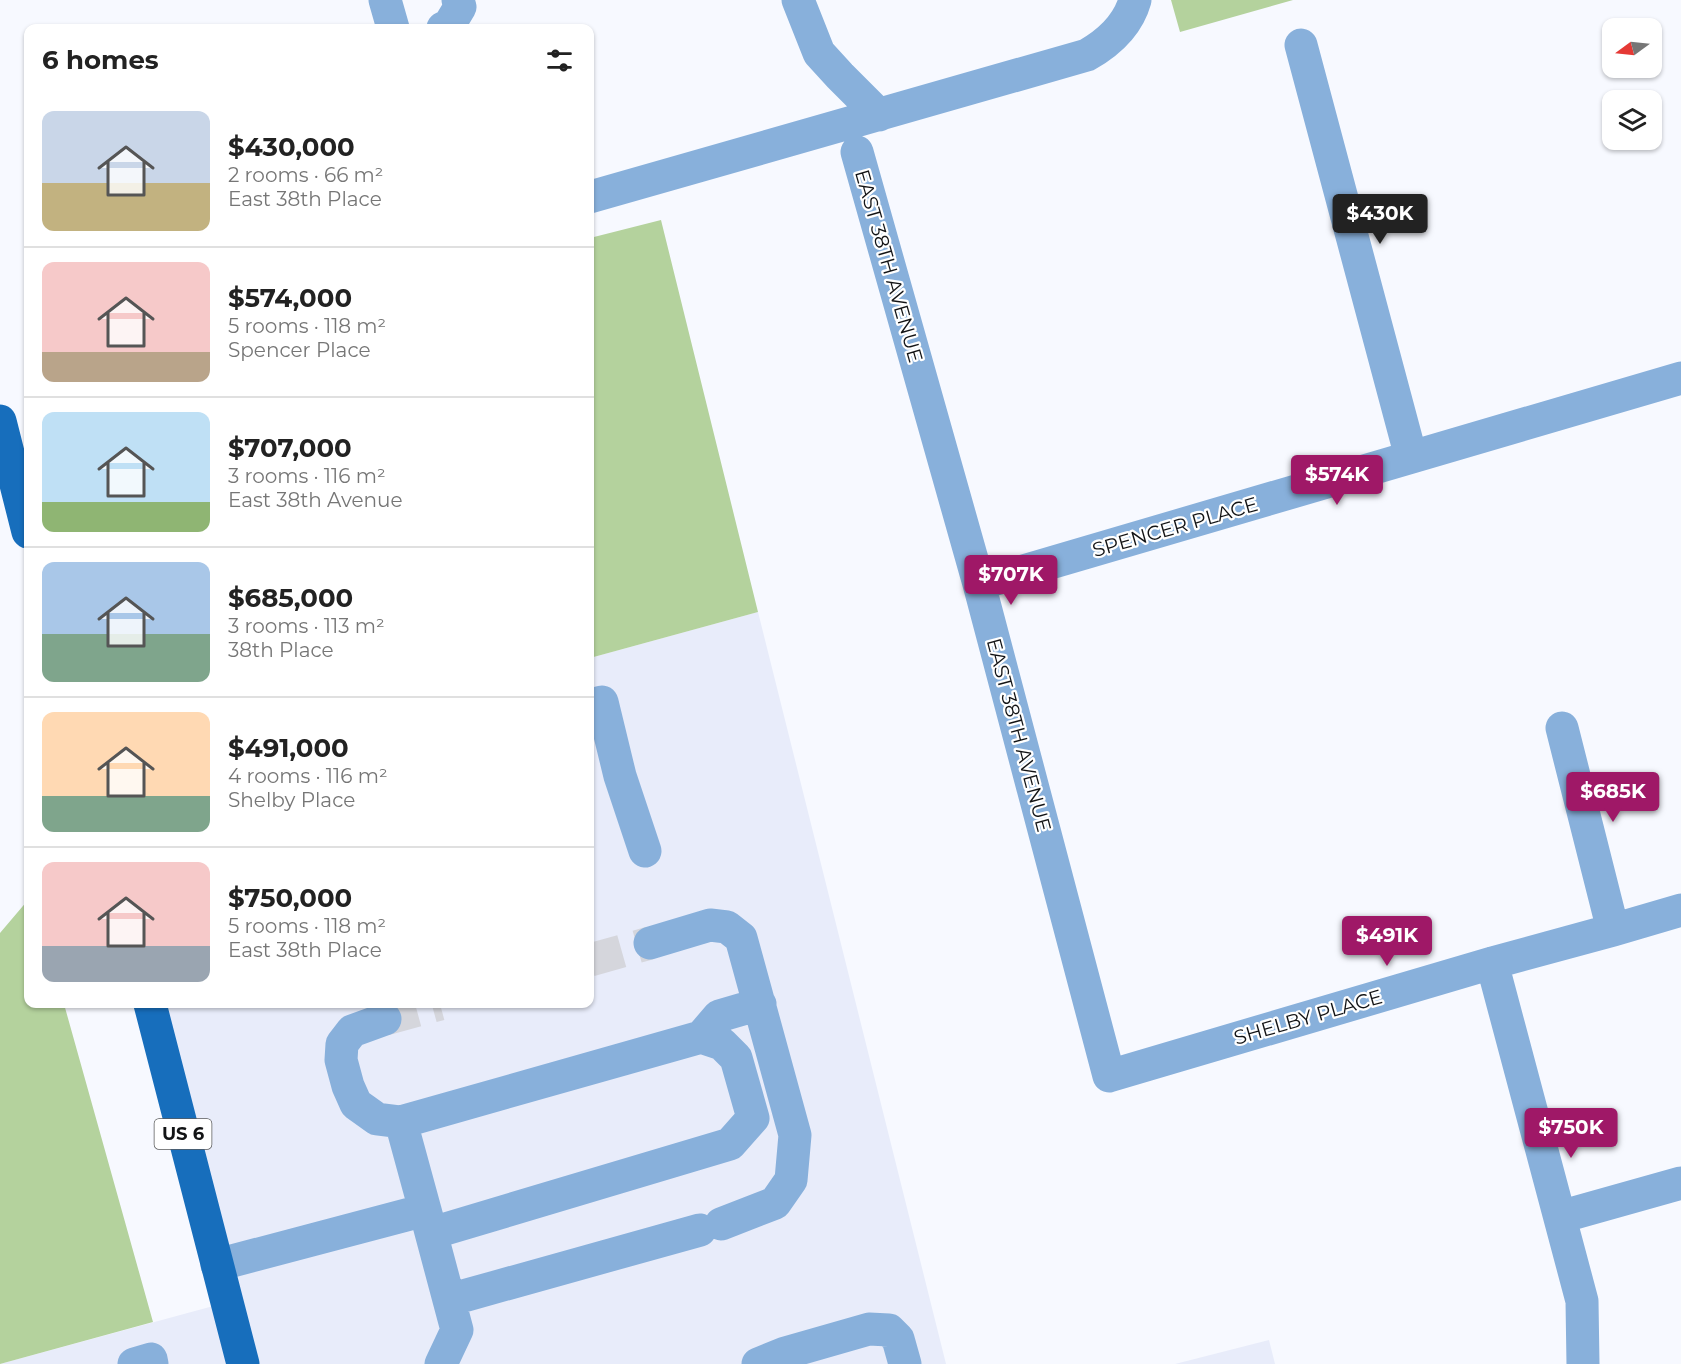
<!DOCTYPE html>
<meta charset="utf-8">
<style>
body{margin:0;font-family:Montserrat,sans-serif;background:#f6f6f6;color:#222;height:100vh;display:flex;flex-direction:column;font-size:22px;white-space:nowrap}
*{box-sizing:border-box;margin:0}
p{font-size:20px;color:#767676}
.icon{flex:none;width:33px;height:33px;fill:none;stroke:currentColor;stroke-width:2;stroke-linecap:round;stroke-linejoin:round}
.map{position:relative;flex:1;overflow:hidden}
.details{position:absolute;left:24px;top:24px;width:570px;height:984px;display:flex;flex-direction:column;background:#fff;border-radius:12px;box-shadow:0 2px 4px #0004}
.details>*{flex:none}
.needle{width:39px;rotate:255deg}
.tools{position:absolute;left:1602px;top:18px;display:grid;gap:12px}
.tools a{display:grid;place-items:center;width:60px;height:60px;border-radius:12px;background:#fff;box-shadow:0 2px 4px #0004;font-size:30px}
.price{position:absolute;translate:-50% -51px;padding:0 14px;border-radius:6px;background:#9f1867;color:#fff;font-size:20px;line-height:39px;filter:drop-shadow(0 2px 3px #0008)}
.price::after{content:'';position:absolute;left:50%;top:36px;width:18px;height:14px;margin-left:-9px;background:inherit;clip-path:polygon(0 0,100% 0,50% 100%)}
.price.current{background:#222;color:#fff}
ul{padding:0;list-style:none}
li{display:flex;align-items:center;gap:18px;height:150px;padding:0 18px}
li+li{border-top:2px solid #e0e0e0}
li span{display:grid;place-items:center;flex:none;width:168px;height:120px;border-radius:12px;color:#555}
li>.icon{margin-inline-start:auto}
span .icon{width:72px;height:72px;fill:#fffc;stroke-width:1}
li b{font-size:26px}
h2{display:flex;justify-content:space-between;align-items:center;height:72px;padding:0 18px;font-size:26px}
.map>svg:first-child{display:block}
</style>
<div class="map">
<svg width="1681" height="1364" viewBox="0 0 1681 1364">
<rect width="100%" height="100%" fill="#f7f9ff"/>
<path fill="#e8ecfa" d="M758 612 946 1364H258L165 1004H590V658Z
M217 1305 232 1364H0Z
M1269 1340 1275 1364H1175Z"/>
<path fill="#b4d29d" d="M1171 0H1293L1180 32Z
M661 220 758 612 590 658V238Z
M28 900V1004H64L153 1322 0 1364V933Z"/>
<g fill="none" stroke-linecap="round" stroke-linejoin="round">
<path stroke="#d5d6dc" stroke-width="33" stroke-dasharray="33 16" stroke-linecap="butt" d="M590 960 650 943
M385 1019 440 1004"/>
<path stroke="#88b0db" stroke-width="33" d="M385 0 393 28
M798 0 819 53 840 76 879 115
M443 28 448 27 460 7 458 0
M1301 45 1411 457
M857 152 979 584 1109 1076 1492 963 1613 930 1681 910
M590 197 1087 55C1108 43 1128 25 1135 0
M979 584 1681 378
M590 705 602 702 620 776 645 851
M1562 728 1613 930
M650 943 710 925 727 927 741 938 795 1135 791 1180 775 1203 721 1224
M1492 963 1582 1301 1583 1364
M385 1019 352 1031 342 1044 341 1060 348 1086 356 1104 377 1119 401 1122 701 1037 722 1044 736 1058 753 1118 730 1144 432 1233
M701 1037 719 1016 760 1004
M401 1122 425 1210
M1560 1217 1681 1183
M217 1265 425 1210 457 1330 441 1364
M449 1300 700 1230
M134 1364 151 1359 152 1364
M758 1364 785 1353 869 1329 889 1330 898 1339 905 1364"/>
<path stroke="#176ebc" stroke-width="33" d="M0 421 28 532
M150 1004 243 1364"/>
</g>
<g text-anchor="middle" stroke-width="4.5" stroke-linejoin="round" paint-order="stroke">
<rect fill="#fff" stroke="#595a5b" stroke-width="1.5" x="154.5" y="1119" width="57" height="30" rx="4.5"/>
<g font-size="18" font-weight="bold" fill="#121315">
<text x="183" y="1140">US 6</text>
</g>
<g font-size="20" fill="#121315" stroke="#fff">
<text transform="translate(889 266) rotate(74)" y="7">EAST 38TH AVENUE</text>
<text transform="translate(1175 527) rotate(-16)" y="7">SPENCER PLACE</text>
<text transform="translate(1019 735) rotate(75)" y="7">EAST 38TH AVENUE</text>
<text transform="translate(1308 1017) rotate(-16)" y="7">SHELBY PLACE</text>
</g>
</g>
</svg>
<div class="tools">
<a><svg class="needle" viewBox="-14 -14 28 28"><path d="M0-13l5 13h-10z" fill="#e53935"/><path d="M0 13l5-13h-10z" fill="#767676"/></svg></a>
<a><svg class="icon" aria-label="layers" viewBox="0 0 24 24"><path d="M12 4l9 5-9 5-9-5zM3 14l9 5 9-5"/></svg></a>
</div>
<b class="price current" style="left:1380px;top:245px">$430K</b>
<b class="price" style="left:1337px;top:506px">$574K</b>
<b class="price" style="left:1011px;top:606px">$707K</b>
<b class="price" style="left:1613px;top:823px">$685K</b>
<b class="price" style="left:1387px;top:967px">$491K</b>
<b class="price" style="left:1571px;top:1159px">$750K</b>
<section class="details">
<h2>6 homes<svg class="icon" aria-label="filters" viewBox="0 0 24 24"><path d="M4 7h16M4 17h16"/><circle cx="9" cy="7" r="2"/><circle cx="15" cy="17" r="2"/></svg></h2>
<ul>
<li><span style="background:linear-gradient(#c9d6e8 60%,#c2b280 0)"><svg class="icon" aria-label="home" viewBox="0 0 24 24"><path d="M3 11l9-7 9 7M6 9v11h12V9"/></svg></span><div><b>$430,000</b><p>2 rooms · 66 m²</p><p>East 38th Place</p></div></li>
<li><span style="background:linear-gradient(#f6c9c9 75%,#b9a48a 0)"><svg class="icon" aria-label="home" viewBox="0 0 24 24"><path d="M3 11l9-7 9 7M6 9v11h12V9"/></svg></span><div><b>$574,000</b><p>5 rooms · 118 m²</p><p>Spencer Place</p></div></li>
<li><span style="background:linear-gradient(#bfe0f5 75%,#8fb573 0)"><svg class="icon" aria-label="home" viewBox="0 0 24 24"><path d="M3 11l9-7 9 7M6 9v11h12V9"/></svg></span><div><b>$707,000</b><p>3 rooms · 116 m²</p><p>East 38th Avenue</p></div></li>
<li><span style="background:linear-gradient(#a9c7e8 60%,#7fa58c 0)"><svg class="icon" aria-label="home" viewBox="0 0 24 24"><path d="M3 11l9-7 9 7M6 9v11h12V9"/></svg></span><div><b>$685,000</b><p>3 rooms · 113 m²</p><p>38th Place</p></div></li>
<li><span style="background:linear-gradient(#ffd9b3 70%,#7fa58c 0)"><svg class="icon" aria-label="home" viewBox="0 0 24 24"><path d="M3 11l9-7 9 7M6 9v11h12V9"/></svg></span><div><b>$491,000</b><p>4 rooms · 116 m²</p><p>Shelby Place</p></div></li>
<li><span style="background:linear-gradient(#f6c9c9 70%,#9aa5b1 0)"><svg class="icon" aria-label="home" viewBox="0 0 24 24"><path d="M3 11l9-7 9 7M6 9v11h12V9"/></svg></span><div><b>$750,000</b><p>5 rooms · 118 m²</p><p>East 38th Place</p></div></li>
</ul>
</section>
</div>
